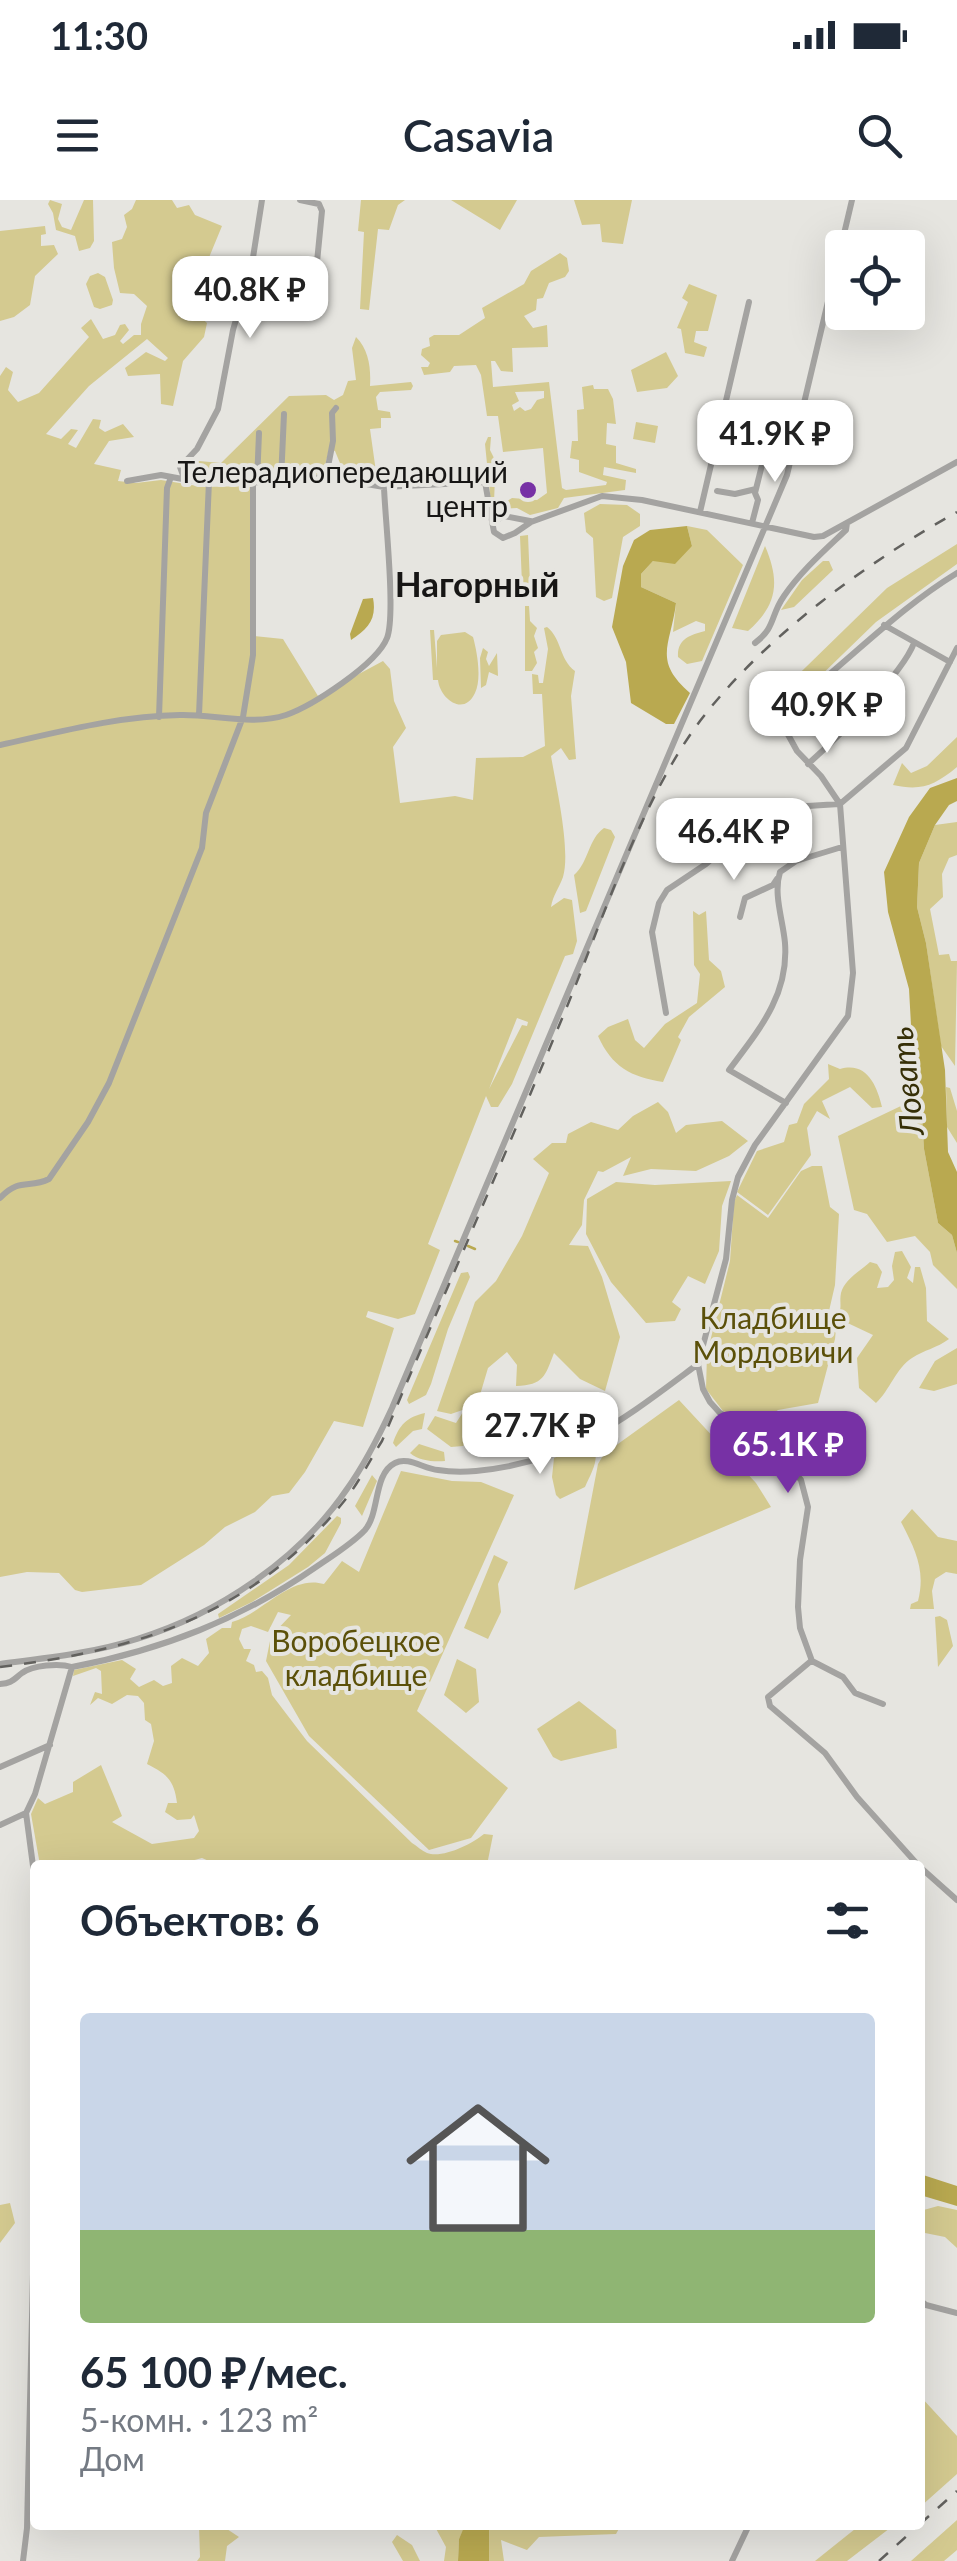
<!DOCTYPE html>
<html lang="ru">
<meta charset="utf-8">
<style>
body{margin:0;font-family:Lato,sans-serif;background:#f6f6f7;color:#1f2937;height:100vh;display:flex;flex-direction:column;font-size:38px;white-space:nowrap}
*{box-sizing:border-box;margin:0}
p{font-size:32px;color:#747a83}
.icon{flex:none;width:55px;height:55px;fill:none;stroke:currentColor;stroke-width:2;stroke-linecap:round;stroke-linejoin:round}
.map{position:relative;flex:1;overflow:hidden}
.details{position:absolute;left:30px;top:1660px;width:895px;height:670px;display:flex;flex-direction:column;background:#fff;border-radius:10px;box-shadow:0 10px 40px #0002}
.details>*{flex:none}
.controls{position:absolute;left:825px;top:30px;display:grid;gap:20px}
.controls a{display:grid;place-items:center;width:100px;height:100px;border-radius:10px;background:#fff;box-shadow:0 10px 40px #0002;font-size:50px}
.price{position:absolute;translate:-50% -85px;padding:0 22px;border-radius:20px;background:#fff;color:#222;font-size:32px;line-height:65px;filter:drop-shadow(0 2px 5px #0008)}
.price::after{content:'';position:absolute;left:50%;top:60px;width:30px;height:22px;margin-left:-15px;background:inherit;clip-path:polygon(0 0,100% 0,50% 100%)}
.price.selected{background:#7731a5;color:#fff}
ul{padding:0;list-style:none}
li{display:grid;align-content:center;gap:20px;height:530px;padding:0 50px}
li span{display:grid;place-items:center;height:310px;border-radius:10px;color:#555}
li>.icon{margin-inline-start:auto}
span .icon{width:180px;height:180px;fill:#fffc;stroke-width:1}
li b{font-size:42px}
h2{display:flex;justify-content:space-between;align-items:center;height:120px;padding:0 50px;font-size:42px}
.status{display:flex;justify-content:space-between;align-items:center;height:70px;padding:0 50px;background:#fff;direction:ltr}
.status svg{height:28px;fill:currentColor}
header{display:flex;justify-content:space-between;align-items:center;height:130px;padding:0 50px;background:#fff;font-size:45px;font-weight:600}
.map>svg:first-child{display:block}
</style>
<div class="status"><b>11:30</b><svg viewBox="0 0 49 12"><path d="M0 12V9h3v3zM5 12V6h3v6zM10 12V3h3v9zM15 12V0h3v12zM26 1h20v11H26zM47 4h2v5h-2z"/></svg></div>
<header><svg class="icon" aria-label="menu" viewBox="0 0 24 24"><path d="M4 6h16M4 12h16M4 18h16"/></svg>Casavia<svg class="icon" aria-label="search" viewBox="0 0 24 24"><circle cx="10" cy="10" r="6"/><path d="M15 15l6 6"/></svg></header>
<div class="map">
<svg width="957" height="2361" viewBox="0 0 957 2361">
<rect width="100%" height="100%" fill="#e6e5e0"/>
<path fill="#d4ca90" fill-rule="evenodd" d="M50 0 62 4 58 19 62 27 71 30 84 0H93L94 41 90 48 79 51 75 36 56 30 53 13 48 4Z
M136 0H172L177 8 189 5 195 15 222 26 203 72 197 114 207 123 204 137 183 161 173 206 161 204 160 174 128 176 125 168 146 152 165 161 168 158 147 139 89 186 46 234 61 239 71 229 78 230 68 244 76 248 93 219 101 220 99 228 105 232 123 224 134 237 109 241 94 264 121 270 118 281 136 283 161 280 204 287 253 286 254 436 283 439 318 496 383 461 390 469 394 501 406 528 393 547 400 603 455 596 473 600 476 558 523 557 545 546 542 494H533L532 474 538 475 539 483H543L548 449 544 428 547 427C562 439 559 459 575 471L571 496 576 559 569 560 561 548 551 556C556 586 571 650 563 677 559 688 553 695 551 707L564 698 572 700 577 741 573 754 565 756 512 884 498 907H491L486 896 428 1044 440 1050 415 1114 398 1119 368 1111 366 1117 394 1128 363 1227 334 1221 305 1272 289 1293 272 1296 255 1312 225 1327 204 1345 141 1385 82 1392 75 1390 59 1373 27 1372 0 1377V176L6 167 13 172 8 190 18 202 39 193 89 137 81 128 91 119 103 139 115 135 120 125 125 124 129 130 120 141 123 144 134 135H141V124L147 106 134 94 120 93 114 68 112 42 122 39 127 27 124 15 132 9ZM517 818 528 822 527 826 522 825 489 889Z
M361 0H405L398 5 389 30 378 29 369 110 360 109 364 32 358 31Z
M451 0H517L500 30Z
M574 0H632L623 44 602 42 600 24 582 25Z
M45 26 46 34 41 35V46L54 45 58 54 35 76 30 105 14 117 0 121V31Z
M560 53 567 58 569 71 565 77 549 83 543 98 537 99 536 110 524 116 533 128 547 125 548 147 512 148 513 172 501 171 495 161H491L493 187 549 182 562 288 566 290 606 285 607 282 579 272V260L570 258 572 241H578L577 210 584 209 582 187 593 185 594 189H608L613 199 616 224 607 223 606 244 616 246V263L636 269V273L604 267 603 275 626 280 625 290 564 298 558 308 530 315 517 308 501 309 499 306 512 298 537 300 547 293 543 248 503 252 498 216H487L481 175 476 165 454 166 450 172 424 175 421 167H428L430 163 421 155 422 149 430 146 429 138 434 135H459L485 118 482 108 524 84 531 71ZM544 191V198L537 200 531 209 525 211 520 207 514 211 512 205 519 201 515 192Z
M98 73 105 77 113 100 112 105 100 109 94 107 86 84 90 76Z
M689 84 717 95 708 131H696L694 142 707 147 704 157 685 153 681 129 677 128 688 102 682 98Z
M356 137C369 150 371 168 370 186L411 182 413 186 411 190 380 192 376 197 378 210 390 212 391 218H381V228L370 229 377 279 342 268 335 251 329 249 323 274 248 281 216 276 203 279 185 276 188 260 221 263 289 196 326 195 334 200 343 195 348 181 356 180 352 148Z
M666 152 678 176 667 188 637 192 631 170Z
M636 222 658 226 655 243 633 239Z
M488 237H491L490 250 501 272 495 276 494 303H491L485 244Z
M600 304 627 305 640 314V326L623 337 612 398 604 401 596 397 593 338 586 332 584 313Z
M687 326 707 330 743 365 702 461 687 464 678 457C677 439 690 435 705 431V424L696 421 673 432 676 403 641 387V374L653 361 692 346Z
M528 335 530 384H522L520 336Z
M957 344V364L876 422 775 520 766 506 887 388Z
M765 346C780 381 778 405 748 431L732 428Z
M823 361H829L833 370 794 407 781 410 802 380Z
M525 406H529L530 421 537 428 534 436 538 448 534 452 537 463 532 471H525Z
M430 430H434L437 468V441L441 435 465 432 473 437C477 451 482 479 475 493 464 517 440 499 438 480H433Z
M483 448 488 452 486 459 489 466 497 453 498 476 489 472 486 485 481 488 480 458Z
M957 537V567C934 586 921 591 893 585L902 563 911 573 927 566Z
M957 622V655L949 658 942 674 943 697 930 709 939 755 949 754 951 761H957L955 866 941 846 926 743 917 707 919 663 935 625Z
M604 628 611 630 615 637 586 711 580 713 574 675C589 662 588 639 604 628Z
M693 711 699 715 706 711 709 760 721 771 725 787 689 817 678 837 681 840 663 882C631 877 612 867 598 836L608 827 628 819 635 840 644 848 665 824 697 803 700 774 694 765Z
M828 864 840 869C867 861 877 886 882 907L872 908 850 887 822 901 830 919 817 911 807 928 811 955 768 1015 737 992 757 951 784 942 789 925 797 923 804 904 829 879Z
M946 887 950 888 957 911V943L947 927Z
M921 901 924 949 938 1023 952 1035 957 1053V1089L933 1065 930 1052 915 1036 887 1042 867 1014 854 1010 838 936 903 905Z
M658 902 668 912 676 933 686 925 722 921 748 941 729 956 696 971 651 969 623 976 631 957 603 972 598 971 584 1000 582 1025 569 1045 588 1046 602 1077 620 1137 605 1191 580 1179 554 1153C545 1176 544 1185 516 1186L517 1165 507 1152 488 1168 477 1205 451 1214 437 1211 475 1102 496 1081 522 1036 549 973 533 959 552 943H566L568 934 591 922 618 930 633 916Z
M812 966H822L830 1007 839 1014 835 1085 829 1111 836 1129 835 1139 818 1203 778 1210 756 1227 723 1211 706 1189 707 1154 730 1061 734 1002 737 995 768 1018 801 971Z
M731 981 722 1006 719 1051 705 1084 688 1076 672 1102 681 1109 675 1121 646 1123 611 1082 586 1034 587 999 616 982 655 985Z
M902 1051 911 1067 907 1078 913 1083 915 1067H920L926 1088 927 1121 949 1139C937 1148 924 1150 912 1158 896 1168 890 1190 876 1203L859 1188 857 1158 873 1135 837 1118C843 1107 839 1104 841 1093 844 1080 860 1071 870 1062L877 1064 882 1072 877 1088 888 1087 894 1080 892 1066 895 1052Z
M468 1072 470 1077 448 1129 431 1184 426 1195 409 1204 407 1200 461 1073Z
M957 1148V1184L934 1191 919 1188 935 1161Z
M679 1200 756 1283 771 1307 574 1390 598 1264 604 1254Z
M482 1209 480 1220 463 1246 451 1247 427 1229 435 1216 456 1223 463 1212Z
M425 1213 422 1229 413 1231 396 1247 393 1243C399 1225 407 1217 425 1213Z
M592 1242C601 1258 592 1271 585 1287L560 1299 556 1295 552 1277 554 1258Z
M419 1244 444 1252 445 1261C434 1262 419 1261 410 1253Z
M401 1271 452 1281 481 1282 514 1295 417 1511 508 1588 471 1638 429 1650 309 1536 266 1461 271 1436 291 1415 278 1412 268 1432 251 1426 242 1429 239 1439 244 1449H251L246 1461 254 1465 256 1472 262 1471 268 1478 272 1495 307 1541 412 1643C417 1646 422 1651 427 1653 442 1659 472 1644 484 1634L493 1635 487 1665H218L202 1658 176 1665H80L71 1660 66 1665H40L31 1614 38 1598 45 1604 73 1592V1582L101 1565 122 1616 112 1622 152 1644 194 1638 199 1631 194 1615 191 1619 177 1620 165 1612 168 1603H177C174 1580 167 1574 147 1564L154 1541 151 1524 145 1520 144 1503 138 1496 127 1495 112 1504 98 1498 90 1505 95 1492 102 1494 101 1471 96 1468 73 1476 74 1470 122 1460 136 1469 130 1479 139 1487 154 1480 163 1486 172 1483 171 1466 182 1458 198 1466 209 1453 206 1439 222 1428H231L232 1422C262 1414 290 1374 324 1384L342 1361 359 1372Z
M372 1275 377 1281 362 1316 355 1306Z
M912 1309 938 1337 957 1341V1374L946 1372 935 1379 932 1391 934 1409H910L911 1404 918 1401C926 1370 915 1349 901 1322Z
M337 1316 341 1318V1323L325 1353 308 1367 252 1402 219 1418 218 1414 289 1365Z
M494 1355 508 1362 498 1384 501 1412 488 1439 464 1428Z
M940 1416 947 1420 953 1446 938 1467 935 1417Z
M457 1459 476 1469 479 1502 466 1513 444 1495Z
M579 1501 616 1530 617 1548 561 1561 553 1557 537 1529Z
M10 2003 15 2023 0 2043V2005Z
M938 2006 957 2010V2048L945 2037 920 2032V2011Z
M920 2196 957 2236V2274L920 2307Z
M957 2320V2350L944 2361H911Z
M199 2325H221L239 2337 227 2346 225 2361H197L200 2357Z
M434 2325H466L459 2339 458 2361H444L446 2347Z
M489 2325H621L616 2334 539 2337 527 2350 501 2340 504 2361H489Z
M860 2325H894L847 2361H815Z
M397 2335 412 2345 420 2361H403L392 2342Z"/>
<path fill="#b9a950" d="M687 326 692 346 675 364 653 361 641 374V387L676 403C671 445 652 460 690 493L674 524H666L631 503 626 462 612 427 623 366 634 340 650 330Z
M373 398C377 419 368 429 351 440L350 434 363 399Z
M957 578V601L949 605 935 625 919 663 917 707 926 743 945 870 948 952 957 972V1053L952 1035 938 1023 924 949 921 901 914 879 909 789 888 712 884 672 909 617 930 588Z
M920 1974 957 1986V2006L920 1995Z
M465 2325H489V2361H458L459 2339Z"/>
<g fill="none" stroke-linecap="round" stroke-linejoin="round">
<path stroke="#b9a950" stroke-width="2.5" d="M455 1041 458 1042
M468 1046 475 1049"/>
<path stroke="#a4a3a1" stroke-width="6" d="M246 89C266 100 289 108 313 103L322 11 319 4 300 0
M326 277 333 241 332 213 336 208
M184 278 180 267 197 249 218 209 233 130 252 64 262 0
M281 280 284 214
M127 281 161 275 204 283 215 279 249 283 326 277 384 287 485 282 494 332 503 338 515 333 531 322 602 296 642 300 814 337 823 336 957 262
M257 282 259 233
M717 291 735 294 756 289
M700 312 749 102
M494 321 504 316 530 321
M752 323 758 300 755 293 768 241
M884 425 950 462
M755 443C776 427 770 416 784 396 801 371 824 351 846 330L847 323
M199 515 209 281
M159 517 167 288 171 277
M0 545C59 532 118 516 180 515 213 514 253 526 286 515 312 506 377 464 387 438 396 415 385 318 384 287
M808 564C835 540 902 475 914 443
M840 604 821 576 797 551 780 520C794 499 813 488 832 472 873 437 911 401 957 373
M840 604 906 548 957 448
M701 620 721 615 758 620
M740 717 745 698 773 685 777 679
M666 813 652 732 659 703 667 690 706 664 758 620 792 607 839 604
M786 903 729 870C759 830 789 795 785 743 783 720 773 694 780 672L796 661 842 647
M0 998C20 977 29 989 49 979L88 922 109 883 202 648 206 613 243 517 253 455V282
M811 1461 768 1497 770 1506 825 1553 857 1597 918 1665
M812 1461 800 1428 798 1407 800 1360 808 1307 801 1280 767 1238 720 1213 710 1202 703 1189 698 1164 726 1059 732 1000 738 977 755 945 848 816 853 773 840 604
M812 1461 843 1477 855 1493 883 1504
M0 1464C46 1458 93 1453 137 1439 218 1414 299 1360 347 1289 365 1264 379 1236 392 1208L787 275 852 0
M0 1484C12 1483 13 1480 22 1473 33 1465 59 1463 72 1467
M0 1567 50 1545
M26 1613 35 1681
M0 1625 26 1613 35 1594 72 1467C162 1450 241 1419 316 1367 332 1356 352 1344 365 1330 380 1313 373 1274 395 1263 408 1256 424 1269 438 1270 450 1272 464 1272 476 1271 572 1262 624 1219 698 1164
M920 1667 957 1700
M920 2100 926 2105 957 2113
M23 2361 27 2328 35 1990
M732 2361 749 2325"/>
<path stroke="#62615e" stroke-width="2.5" stroke-dasharray="12 12" stroke-linecap="butt" d="M0 1467C140 1450 254 1414 345 1300 359 1282 370 1260 382 1241 443 1097 506 953 566 809 603 719 642 598 700 521 764 437 866 363 957 312
M920 2324 957 2291
M879 2361 919 2325"/>
</g>
<circle fill="#7731a5" stroke="#e6e5e0" stroke-width="4" cx="528" cy="290" r="10"/>
<g text-anchor="middle" stroke-width="8" stroke-linejoin="round" paint-order="stroke">
<g font-size="30" fill="#171615" stroke="#e6e5e0" text-anchor="end">
<text x="508" y="283">Телерадиопередающий<tspan x="508" dy="34">центр</tspan></text>
</g>
<g font-size="30" fill="#5b5009" stroke="#e6e5e0">
<text x="773" y="1129">Кладбище<tspan x="773" dy="34">Мордовичи</tspan></text>
<text x="356" y="1452">Воробецкое<tspan x="356" dy="34">кладбище</tspan></text>
</g>
<g font-size="32" font-style="italic" fill="#362f07" stroke="#e6e5e0">
<text transform="translate(907 881) rotate(-96)" y="11">Ловать</text>
</g>
<g font-size="35" font-weight="bold" fill="#171615" stroke="#e6e5e0">
<text x="477" y="397">Нагорный</text>
</g>
</g>
</svg>
<div class="controls">
<a><svg class="icon" aria-label="locate" viewBox="0 0 24 24"><circle cx="12" cy="12" r="6"/><path d="M12 2v4M12 18v4M2 12h4M18 12h4"/></svg></a>
</div>
<b class="price" style="left:250px;top:141px">40.8K ₽</b>
<b class="price" style="left:775px;top:285px">41.9K ₽</b>
<b class="price" style="left:827px;top:556px">40.9K ₽</b>
<b class="price" style="left:734px;top:683px">46.4K ₽</b>
<b class="price" style="left:540px;top:1277px">27.7K ₽</b>
<b class="price selected" style="left:788px;top:1296px">65.1K ₽</b>
<section class="details">
<h2>Объектов: 6<svg class="icon" aria-label="filters" viewBox="0 0 24 24"><path d="M4 7h16M4 17h16"/><circle cx="9" cy="7" r="2"/><circle cx="15" cy="17" r="2"/></svg></h2>
<ul>
<li><span style="background:linear-gradient(#c9d6e8 70%,#8fb573 0)"><svg class="icon" aria-label="home" viewBox="0 0 24 24"><path d="M3 11l9-7 9 7M6 9v11h12V9"/></svg></span><div><b>65 100 ₽/мес.</b><p>5-комн. · 123 m²</p><p>Дом</p></div></li>
</ul>
</section>
</div>
